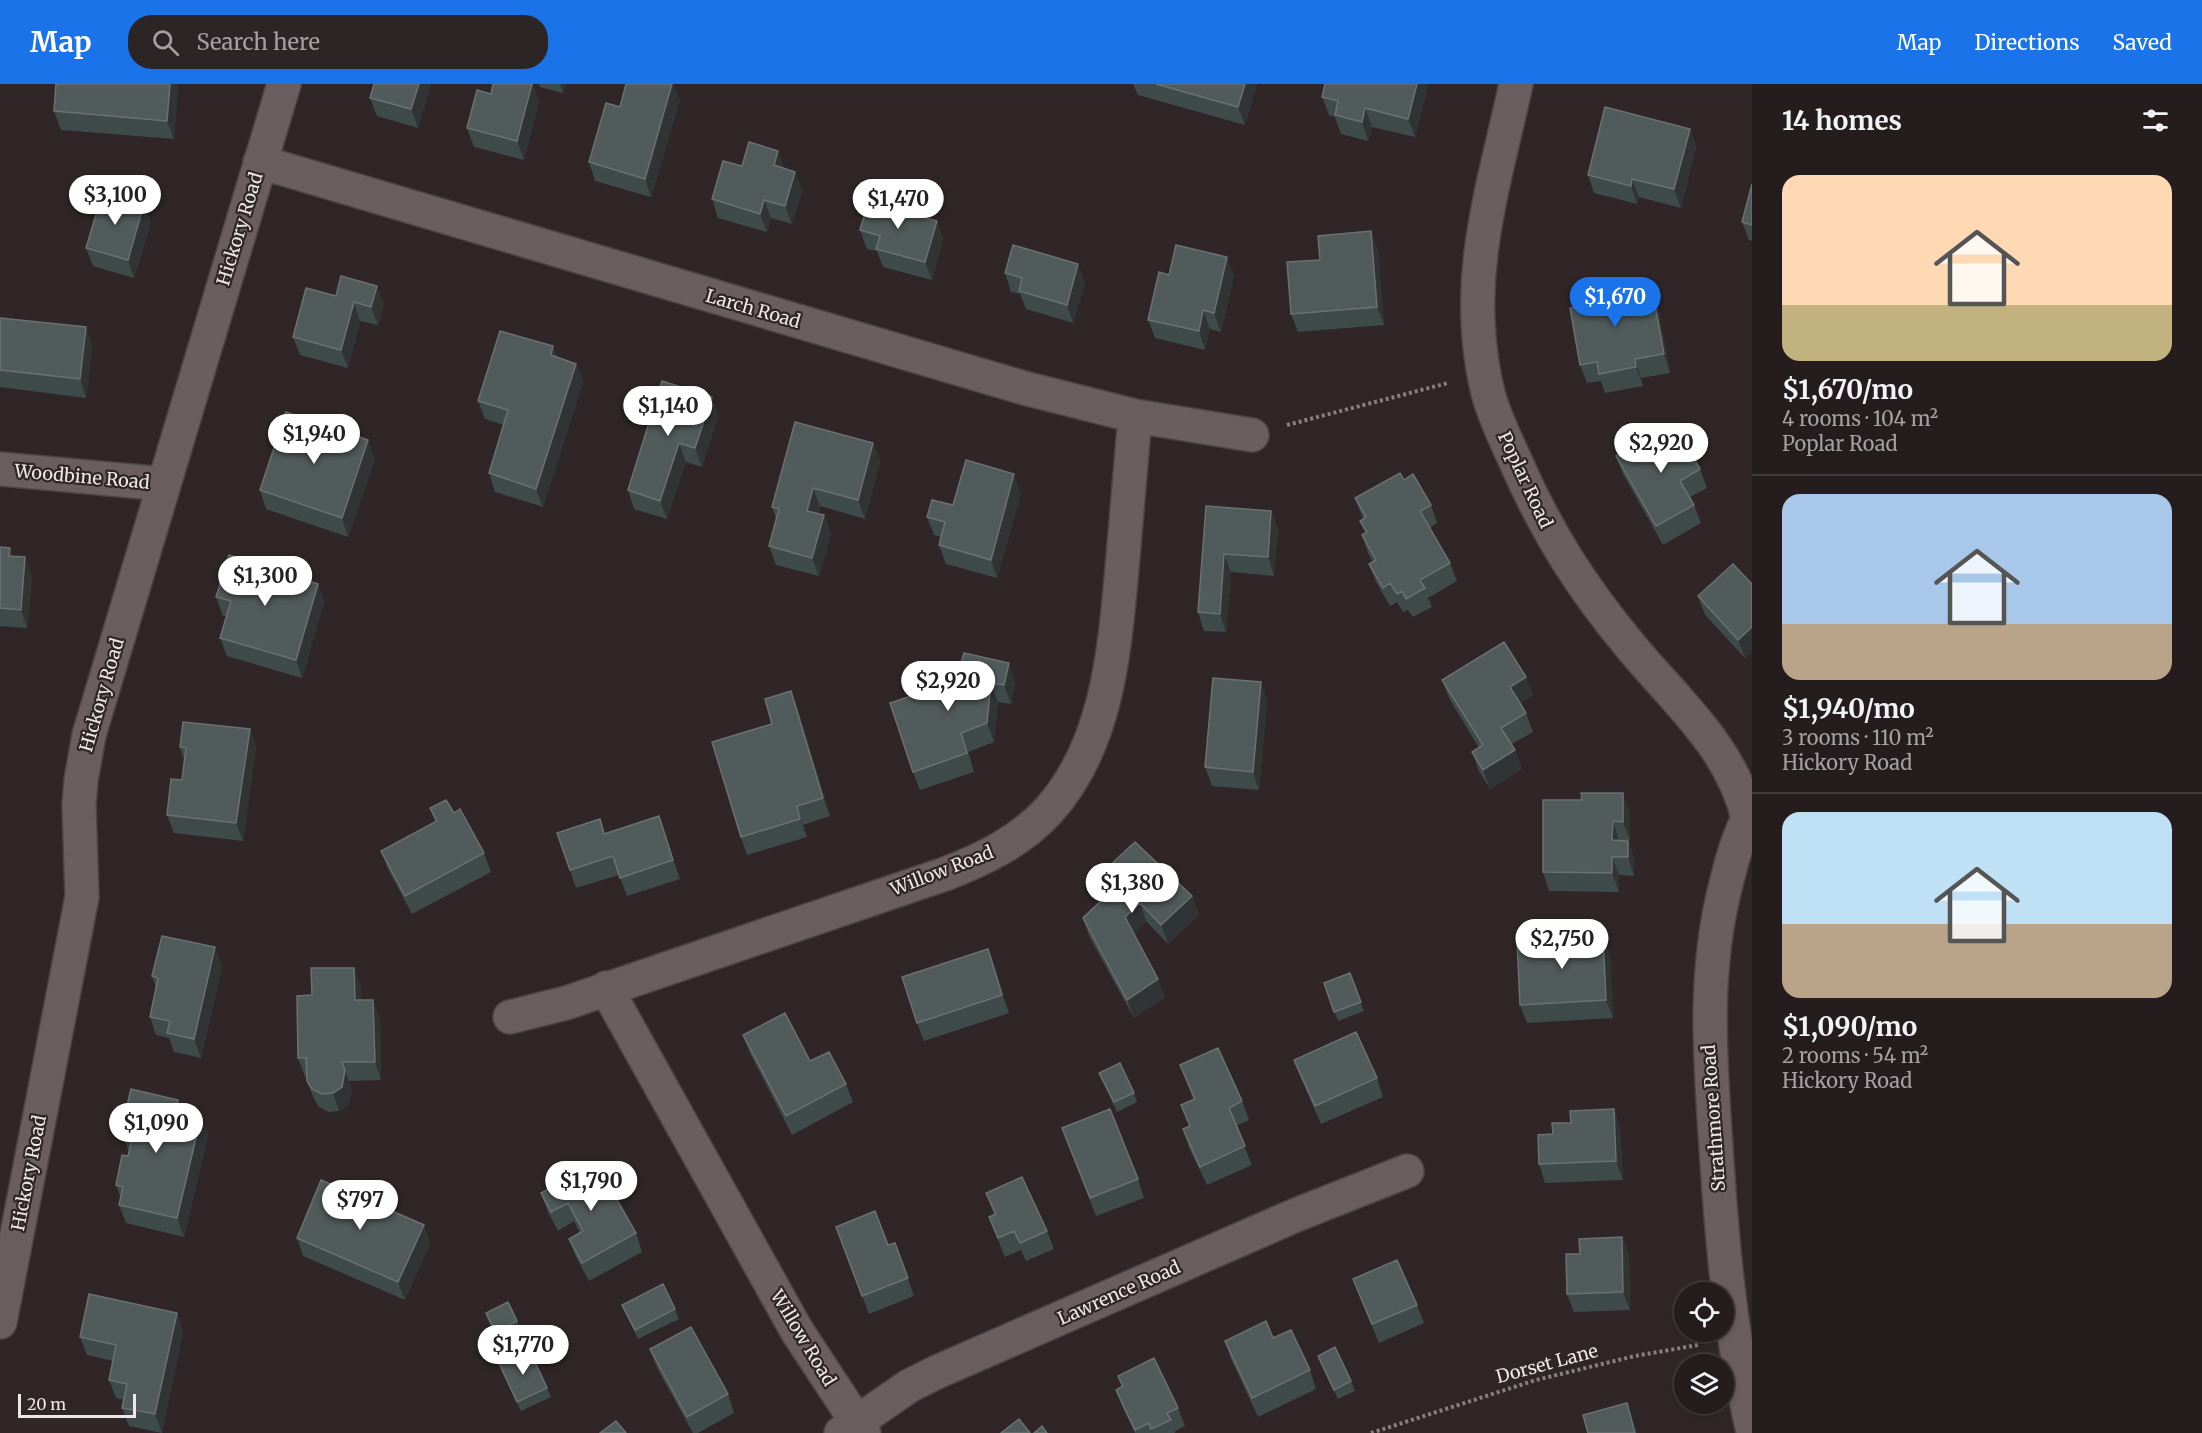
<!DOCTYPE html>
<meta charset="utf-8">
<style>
body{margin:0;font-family:Merriweather,serif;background:#2c2526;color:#f1f3f6;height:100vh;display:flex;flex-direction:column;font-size:22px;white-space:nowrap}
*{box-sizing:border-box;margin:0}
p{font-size:20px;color:#a3a1a4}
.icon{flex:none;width:33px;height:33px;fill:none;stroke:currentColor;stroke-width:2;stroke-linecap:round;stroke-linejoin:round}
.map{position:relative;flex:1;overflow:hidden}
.side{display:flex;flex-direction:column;background:#241c1d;width:450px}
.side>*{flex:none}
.tools{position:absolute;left:1674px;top:1198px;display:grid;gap:12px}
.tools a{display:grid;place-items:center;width:60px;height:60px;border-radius:50%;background:#241c1d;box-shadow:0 3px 9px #0003,0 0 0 2px #413a3b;font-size:30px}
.scale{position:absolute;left:18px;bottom:15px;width:118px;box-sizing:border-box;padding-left:6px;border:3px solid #eee7e7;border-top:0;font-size:16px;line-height:21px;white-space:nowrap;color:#eee7e7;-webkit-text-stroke:4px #302627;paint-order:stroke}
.price{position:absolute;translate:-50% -51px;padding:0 14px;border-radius:21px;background:#fff;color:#222;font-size:20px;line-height:39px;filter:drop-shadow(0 2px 3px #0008)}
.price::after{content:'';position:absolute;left:50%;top:36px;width:18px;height:14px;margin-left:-9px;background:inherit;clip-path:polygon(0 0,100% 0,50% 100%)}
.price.on{background:#1a73e8;color:#fff}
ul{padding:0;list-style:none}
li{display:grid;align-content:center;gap:12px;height:318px;padding:0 30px}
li+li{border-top:2px solid #413a3b}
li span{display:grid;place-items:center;height:186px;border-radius:18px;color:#555}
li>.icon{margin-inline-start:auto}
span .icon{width:108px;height:108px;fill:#fffc;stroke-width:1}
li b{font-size:26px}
h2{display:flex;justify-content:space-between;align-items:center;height:72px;padding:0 30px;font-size:26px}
header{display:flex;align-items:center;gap:36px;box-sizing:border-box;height:84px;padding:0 30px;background:#1a73e8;color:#fff}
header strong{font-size:28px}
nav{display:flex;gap:33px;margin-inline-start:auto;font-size:21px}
.search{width:420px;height:54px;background:#2c2526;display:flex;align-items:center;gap:15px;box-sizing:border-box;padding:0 21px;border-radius:24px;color:#a3a1a4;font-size:22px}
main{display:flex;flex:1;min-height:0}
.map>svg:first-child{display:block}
</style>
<header>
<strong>Map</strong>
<div class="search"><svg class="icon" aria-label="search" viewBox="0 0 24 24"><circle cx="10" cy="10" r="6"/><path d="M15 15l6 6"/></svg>Search here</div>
<nav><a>Map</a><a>Directions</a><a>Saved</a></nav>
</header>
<main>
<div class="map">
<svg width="1752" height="1349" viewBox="0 0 1752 1349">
<rect width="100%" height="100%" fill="#302627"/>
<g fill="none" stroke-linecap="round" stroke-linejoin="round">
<defs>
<path id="minor" d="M1516 0C1504 56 1488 112 1481 169 1475 214 1477 265 1488 309 1494 332 1505 354 1515 376 1547 449 1581 503 1632 564 1676 617 1733 665 1748 735
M260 78 1024 304 1135 332 1252 351
M0 385 164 400
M1752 728C1739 749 1732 776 1726 800 1703 888 1710 974 1716 1063 1722 1158 1730 1251 1752 1343
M606 904 797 1247 864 1349
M510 933 566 919 945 790C984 775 1021 757 1049 726 1110 658 1115 559 1123 473 1127 426 1131 379 1135 332
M0 1238 82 813 79 721 81 696 89 651 284 0
M841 1349 909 1302 937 1288 1296 1131 1407 1087"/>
</defs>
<use href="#minor" stroke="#4b4344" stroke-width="36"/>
<path stroke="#887f80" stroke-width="4" stroke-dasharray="3 3" stroke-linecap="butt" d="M1287 341 1448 299
M1371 1349 1536 1296 1635 1272 1698 1261"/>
<use href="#minor" stroke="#6a5e5f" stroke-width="33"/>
</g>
<path fill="#3f4a4a" d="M56 0H178L174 55 61 46 54 27Z
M374 0H431L418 44 377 32 370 14Z
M539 0H566L563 9 540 3Z
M1133 0H1257L1245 41 1138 11Z
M1428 0 1415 53 1372 43 1368 57 1341 50 1335 33 1329 31 1322 13Z
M491 10 539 17 524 76 474 63 467 44Z
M680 16 651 113 595 97 589 78 620 23Z
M1690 45 1696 63 1681 124 1639 113 1637 120 1594 109 1588 91Z
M742 82 784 85 795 88 802 107 792 140 771 134 767 148 718 134 712 115Z
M1752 100V157L1749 156 1742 138Z
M891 116 895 126 937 137 943 155 932 196 883 183 877 167 867 165 860 146Z
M151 138 134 194 93 182 86 164Z
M1378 166 1384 241 1298 248 1291 230 1320 176Z
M1005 189 1085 199 1073 239 1026 225 1020 210 1011 208Z
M1169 191H1234L1221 248 1210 245 1205 266 1155 254 1148 236Z
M1653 209 1659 227 1670 289 1641 294 1643 302 1605 309 1601 297 1587 299 1580 281 1622 213Z
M336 212 384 220 378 241 360 237 348 284 300 271 293 253Z
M0 234 86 243 92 262 86 314 0 303Z
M557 274 576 280 583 298 543 423 495 408 489 389 504 341 485 335 478 317Z
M662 297 718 331 702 383 686 378 667 435 634 425 628 406Z
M1656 358 1700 385 1707 404 1690 413 1694 421 1701 439 1663 461 1623 390 1616 372Z
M873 359 880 378 865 435 820 422 818 430 824 431 831 450 819 492 776 481 769 462 776 435 772 423Z
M375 375 348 453 266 425 260 406Z
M1404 396 1431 421 1437 439 1430 444 1450 479 1457 497 1428 514 1432 523 1413 533 1408 526 1403 528 1397 518 1390 522 1376 498 1369 480 1373 478 1368 469 1362 451 1365 449 1360 437 1363 435 1355 414Z
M1021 409 997 494 946 480 939 461 941 453 934 451 927 433 953 421Z
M1206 422 1271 427 1278 445 1274 492 1231 488 1226 548 1204 547 1198 528Z
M0 463 13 472 32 492 27 544 0 542Z
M318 500 324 518 302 594 227 572 220 554 226 532H223L216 513Z
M1752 500V568L1745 574 1705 531 1698 512Z
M957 592 1015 598 1011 620 998 618 994 658 968 668 974 688 920 706 913 688 947 600Z
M1442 596 1533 611 1520 619 1526 629 1533 648 1512 660 1515 666 1522 685 1490 705 1479 687 1472 668 1479 664 1449 614Z
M791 607 798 626 830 732 803 741 807 753 747 771 741 753 772 640Z
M1267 616 1259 706 1212 702 1205 683Z
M250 645 256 663 243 757 174 749 167 731 182 696 184 676 180 663Z
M1543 716 1630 728V756H1619L1628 757 1634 775V792L1619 791V808L1549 807 1543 788Z
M430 724 454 729 484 769 491 788 412 830 388 785 381 767 435 738Z
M600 735 605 750 665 751 680 795 627 812 619 791 576 804 570 786Z
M1092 798 1192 812 1199 831 1168 860 1146 837 1134 850 1165 913 1134 934 1089 852 1083 834 1100 817Z
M1603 852 1610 871 1613 934 1527 939 1520 921Z
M222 882 201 974 174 968 169 954 156 951 150 933 156 903 152 892Z
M995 883 1009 929 924 957 917 939Z
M1350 889 1364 927 1338 937 1324 899Z
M361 902V916L380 934 381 996 349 997 352 1005 348 1021 339 1027 329 1028 319 1023 314 1015 307 997V993H305L298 974 312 911Z
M743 951 846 1000 853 1018 792 1051 750 969Z
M1294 976 1377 994 1383 1013 1321 1040 1301 994Z
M1180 981 1242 1017 1249 1036 1236 1042 1252 1081 1207 1101 1189 1064 1183 1045 1189 1042 1181 1021 1193 1015Z
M1099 989 1134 1009 1137 1018 1117 1028Z
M178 1016 183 1029 201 1033 208 1051 184 1153 126 1139 119 1121 121 1114 116 1101 128 1072 129 1066 128 1065 121 1047Z
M1614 1025 1620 1044 1623 1096 1545 1099 1539 1080 1553 1050 1571 1039Z
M1062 1044 1138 1095 1144 1114 1096 1132Z
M596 1079 636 1149 642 1168 589 1197 576 1173 569 1155 580 1149 574 1137 558 1147 548 1128 541 1109Z
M986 1109 1047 1147 1054 1165 1026 1177 1021 1166 1005 1173 989 1133 994 1131Z
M836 1143 888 1161 895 1159 914 1212 869 1230Z
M1622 1153 1629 1172 1630 1226 1574 1228 1567 1210 1580 1170Z
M297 1154 430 1159 405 1216 303 1172Z
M1353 1195 1417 1221 1424 1239 1379 1259 1360 1214Z
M622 1221 675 1225 679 1235 638 1255 626 1230Z
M177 1229 183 1247 162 1349 129 1342 122 1324 124 1316 116 1314 109 1296 113 1277 87 1271 80 1253Z
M486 1229 517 1237 521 1246 499 1257Z
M1273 1254 1310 1286 1316 1305 1258 1333 1231 1275 1225 1257Z
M650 1265 728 1310 734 1329 698 1349H693L657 1284Z
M1318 1272 1351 1297 1355 1307 1338 1315Z
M499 1279 547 1304 551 1313 521 1327 502 1288Z
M1118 1292 1178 1324 1185 1342 1175 1347V1349H1135L1123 1324 1116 1306 1122 1303Z"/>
<path fill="#313435" d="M170 0H178L174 55 167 37Z
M419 0H431L418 44 411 25Z
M532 0H533L539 17 524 76 517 57Z
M560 0H566L563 9Z
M672 0H674L680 16 651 113 645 95Z
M1245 0H1257L1245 41 1238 23Z
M1417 0H1428L1415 53 1408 35Z
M1365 24 1372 43 1368 57 1362 38Z
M1690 45 1696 63 1681 124 1674 105Z
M778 67 785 86 774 81Z
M795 88 802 107 792 140 785 122Z
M1632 95 1639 113 1637 120 1631 102Z
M764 116 771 134 767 148 760 130Z
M891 116 898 134 889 124Z
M144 120 151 138 134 194 128 176Z
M937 137 943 155 932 196 925 178Z
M1371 147 1378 166 1384 241 1377 223Z
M1227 173 1234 191 1221 248 1214 229Z
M1078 180 1085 199 1073 239 1067 221Z
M377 202 384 220 378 241 371 223Z
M1653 209 1659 227 1670 289 1664 270Z
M354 218 360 237 348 284 341 266Z
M1203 226 1210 245 1205 266 1199 247Z
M86 243 92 262 86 314 80 295Z
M553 262 560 281 551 271Z
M1635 275 1641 294 1643 302 1636 283Z
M576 280 583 298 543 423 536 405Z
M712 313 718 331 702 383 695 364Z
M368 356 375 375 348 453 342 434Z
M679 359 686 378 667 435 660 417Z
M873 359 880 378 865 435 858 416Z
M1014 390 1021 409 997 494 991 476Z
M813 404 820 422 813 445 807 427Z
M1271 427 1278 445 1274 492 1268 473Z
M824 431 831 450 819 492 812 474Z
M10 464 16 482 9 472Z
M1224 470 1231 488 1226 548 1220 530Z
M25 473 32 492 27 544 21 526Z
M318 500 324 518 302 594 296 576Z
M1752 543V568L1745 574 1738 556Z
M1009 579 1015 598 1011 620 1004 601Z
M1526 593 1533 611 1517 622 1510 603Z
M1261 598 1267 616 1259 706 1253 688Z
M991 599 998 618 994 658 987 639Z
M791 607 798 626 830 732 823 714Z
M250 645 256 663 243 757 236 739Z
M1515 666 1522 685 1490 705 1483 686Z
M1623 709 1630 728V756L1623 738Z
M797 722 803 741 807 753 800 735Z
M1613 737 1619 756V775L1612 756Z
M1628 757 1634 775V792L1628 773Z
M1612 773 1619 791V808L1612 789Z
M1192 812 1199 831 1168 860 1161 841Z
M1140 819 1146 837 1132 852 1125 833Z
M1603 852 1610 871 1613 934 1606 916Z
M215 863 222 882 201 974 194 955Z
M988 865 995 883 1009 929 1002 911Z
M354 884 361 902 362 935 355 916Z
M1158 895 1165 913 1134 934 1127 916Z
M373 916 380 934 381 996 375 978Z
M345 986 352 1005 348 1021 339 1027 333 1009Z
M178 1016 185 1034 176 1027Z
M1614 1025 1620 1044 1623 1096 1616 1077Z
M201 1033 208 1051 184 1153 177 1134Z
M424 1141 430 1159 405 1216 398 1198Z
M1622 1153 1629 1172 1630 1226 1623 1208Z
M177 1229 183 1247 162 1349 155 1330Z
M1627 1319 1637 1349H1635Z"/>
<path fill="#525b5b" stroke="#6a7171" stroke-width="1.5" d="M56 0H170L167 37 54 27Z
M374 0H419L411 25 370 14Z
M493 0H532L517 57 467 44 477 6 491 10Z
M626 0H672L645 95 589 78 606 19 620 23Z
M1156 0H1245L1238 23Z
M1325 0H1417L1408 35 1365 24 1362 38 1335 31 1338 17 1322 13Z
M1605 23 1690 45 1674 105 1632 95 1631 102 1588 91Z
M749 58 778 67 774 81 795 88 785 122 764 116 760 130 712 115 723 77 742 82Z
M1752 100V141L1742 138Z
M103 107 144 120 128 176 86 164Z
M870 110 891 116 889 124 937 137 925 178 876 165 880 152 860 146Z
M1371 147 1377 223 1291 230 1287 178 1320 176 1318 152Z
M1013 161 1078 180 1067 221 1019 207 1022 194 1005 189Z
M1176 161 1227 173 1214 229 1203 226 1199 247 1148 236 1159 188 1169 191Z
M341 192 377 202 371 223 354 218 341 266 293 253 306 204 336 212Z
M1602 199 1618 203 1622 213 1653 209 1664 270 1635 275 1636 283 1599 290 1597 278 1580 281 1570 224 1577 223 1576 215 1583 204Z
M0 234 86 243 80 295 0 286Z
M500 247 553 262 551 271 576 280 536 405 489 389 508 326 478 317Z
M662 297 712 313 695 364 679 359 660 417 628 406Z
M286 328 368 356 342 434 260 406Z
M795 338 873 359 858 416 813 404 807 427 824 431 812 474 769 462 779 425 772 423Z
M1678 345 1700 385 1680 397 1694 421 1656 442 1616 372 1653 351 1656 358Z
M966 376 1014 390 991 476 939 461 945 438 927 433 932 416 953 421Z
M1400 389 1404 396 1413 390 1431 421 1420 427 1450 479 1420 496 1425 504 1406 515 1402 507 1397 510 1390 499 1383 504 1369 480 1376 476 1362 451 1367 448 1360 437 1366 433 1355 414Z
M1206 422 1271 427 1268 473 1224 470 1220 530 1198 528Z
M0 463 10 464 9 472 25 473 21 526 0 524Z
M229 471 318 500 296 576 220 554 231 517 216 513Z
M1733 480 1752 500V543L1738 556 1698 512Z
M1504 558 1526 593 1510 603 1526 629 1501 644 1515 666 1483 686 1472 668 1483 661 1442 596Z
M964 569 1009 579 1004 601 991 599 987 639 961 649 967 669 913 688 890 619 947 600 950 590 957 592Z
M1213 594 1261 598 1253 688 1205 683Z
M791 607 823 714 797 722 800 735 741 753 712 658 772 640 765 615Z
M183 638 250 645 236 739 167 731 171 695 182 696 186 664 180 663Z
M1581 709H1623V738L1613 737 1612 756 1628 757V773H1612V789L1543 788V716H1582Z
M446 716 454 729 460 725 484 769 405 812 381 767 437 737 430 724Z
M659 732 673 776 620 794 613 772 570 786 557 749 600 735 604 750Z
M1135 758 1192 812 1161 841 1140 819 1125 833 1158 895 1127 916 1083 834 1105 813 1092 798Z
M162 852 215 863 194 955 167 949 170 937 150 933 158 894 152 892Z
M1603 852 1606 916 1520 921 1517 857Z
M988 865 1002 911 917 939 902 893Z
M311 884H354L355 916H373L375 978H342L345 986 342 1003 333 1009 322 1010 312 1005 307 997 306 974H298L297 912 312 911Z
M1350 889 1361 918 1334 928 1324 899Z
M785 929 810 977 829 968 846 1000 786 1032 743 951Z
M1356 948 1377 994 1315 1022 1294 976Z
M1218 964 1242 1017 1229 1024 1245 1062 1200 1083 1183 1045 1190 1042 1181 1021 1195 1015 1180 981Z
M1120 979 1134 1009 1114 1018 1099 989Z
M131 1005 178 1016 176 1027 201 1033 177 1134 119 1121 123 1103 116 1101 122 1071 128 1072 133 1050 121 1047Z
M1110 1025 1138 1095 1090 1114 1062 1044Z
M1614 1025 1616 1077 1539 1080 1538 1051 1553 1050 1552 1039H1571L1570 1027Z
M596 1079 636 1149 582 1179 569 1155 583 1147 568 1119 551 1128 541 1109Z
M1022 1093 1047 1147 1020 1159 1014 1147 998 1154 989 1133 996 1130 986 1109Z
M321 1096 424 1141 398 1198 297 1154Z
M875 1127 888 1161 895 1159 908 1194 862 1212 836 1143Z
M1622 1153 1623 1208 1567 1210 1566 1170H1580L1579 1155Z
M1397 1176 1417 1221 1372 1240 1353 1195Z
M663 1200 675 1225 635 1246 622 1221Z
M89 1210 177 1229 155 1330 122 1324 127 1300 109 1296 116 1261 80 1253Z
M508 1218 517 1237 495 1248 486 1229Z
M1266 1237 1273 1254 1291 1246 1310 1286 1252 1314 1225 1257Z
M691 1243 728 1310 687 1333 650 1265Z
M1335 1263 1351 1297 1334 1306 1318 1272Z
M529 1265 547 1304 517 1318 499 1279Z
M1154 1274 1178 1324 1167 1329 1171 1336 1151 1345 1149 1339 1135 1346 1116 1306 1123 1302 1118 1292Z
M1627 1319 1635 1349H1588L1583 1331Z
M1019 1335 1030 1349H1001Z
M616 1337 626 1349H600Z
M1042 1342 1047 1349H1034Z"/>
<g text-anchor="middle" stroke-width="4.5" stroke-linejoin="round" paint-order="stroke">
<g font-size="18" fill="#eee7e7" stroke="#302627">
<text transform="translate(240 145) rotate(-73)" y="6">Hickory Road</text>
<text transform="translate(753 225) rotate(16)" y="6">Larch Road</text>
<text transform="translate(82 393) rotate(5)" y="6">Woodbine Road</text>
<text transform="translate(1525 396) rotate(65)" y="6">Poplar Road</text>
<text transform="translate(102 611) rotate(-74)" y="6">Hickory Road</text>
<text transform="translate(942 787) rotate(-21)" y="6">Willow Road</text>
<text transform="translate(1714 1034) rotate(-94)" y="6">Strathmore Road</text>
<text transform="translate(29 1089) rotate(-79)" y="6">Hickory Road</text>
<text transform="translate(1119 1209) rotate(-24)" y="6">Lawrence Road</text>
<text transform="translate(803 1254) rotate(59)" y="6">Willow Road</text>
<text transform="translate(1547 1280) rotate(-15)" y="6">Dorset Lane</text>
</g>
</g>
</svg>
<div class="tools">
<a><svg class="icon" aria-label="locate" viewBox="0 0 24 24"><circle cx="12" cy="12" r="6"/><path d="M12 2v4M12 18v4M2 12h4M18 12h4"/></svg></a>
<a><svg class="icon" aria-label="layers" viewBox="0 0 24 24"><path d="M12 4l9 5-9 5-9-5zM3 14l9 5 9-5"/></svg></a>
</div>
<div class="scale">20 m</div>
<b class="price" style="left:115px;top:142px">$3,100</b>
<b class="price" style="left:898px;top:146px">$1,470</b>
<b class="price on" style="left:1615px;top:244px">$1,670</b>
<b class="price" style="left:668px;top:353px">$1,140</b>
<b class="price" style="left:314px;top:381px">$1,940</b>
<b class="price" style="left:1661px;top:390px">$2,920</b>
<b class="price" style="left:265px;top:523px">$1,300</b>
<b class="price" style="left:948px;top:628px">$2,920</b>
<b class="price" style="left:1132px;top:830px">$1,380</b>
<b class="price" style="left:1562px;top:886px">$2,750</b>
<b class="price" style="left:156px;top:1070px">$1,090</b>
<b class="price" style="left:591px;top:1128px">$1,790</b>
<b class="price" style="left:360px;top:1147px">$797</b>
<b class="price" style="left:523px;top:1292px">$1,770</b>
</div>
<section class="side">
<h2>14 homes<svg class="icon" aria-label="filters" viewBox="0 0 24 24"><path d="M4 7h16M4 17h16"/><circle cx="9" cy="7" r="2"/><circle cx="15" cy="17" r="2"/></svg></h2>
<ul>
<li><span style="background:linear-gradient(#ffd9b3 70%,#c2b280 0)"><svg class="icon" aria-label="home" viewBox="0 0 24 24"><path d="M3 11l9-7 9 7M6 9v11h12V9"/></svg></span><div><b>$1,670/mo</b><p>4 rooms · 104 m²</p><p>Poplar Road</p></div></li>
<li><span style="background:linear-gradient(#a9c7e8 70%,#b9a48a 0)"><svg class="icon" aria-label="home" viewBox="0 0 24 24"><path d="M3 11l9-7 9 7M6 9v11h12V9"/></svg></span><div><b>$1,940/mo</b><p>3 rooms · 110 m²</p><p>Hickory Road</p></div></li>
<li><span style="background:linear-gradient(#bfe0f5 60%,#b9a48a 0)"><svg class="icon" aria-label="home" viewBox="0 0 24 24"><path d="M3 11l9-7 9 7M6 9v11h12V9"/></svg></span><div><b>$1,090/mo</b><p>2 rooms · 54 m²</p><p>Hickory Road</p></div></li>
</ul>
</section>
</main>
